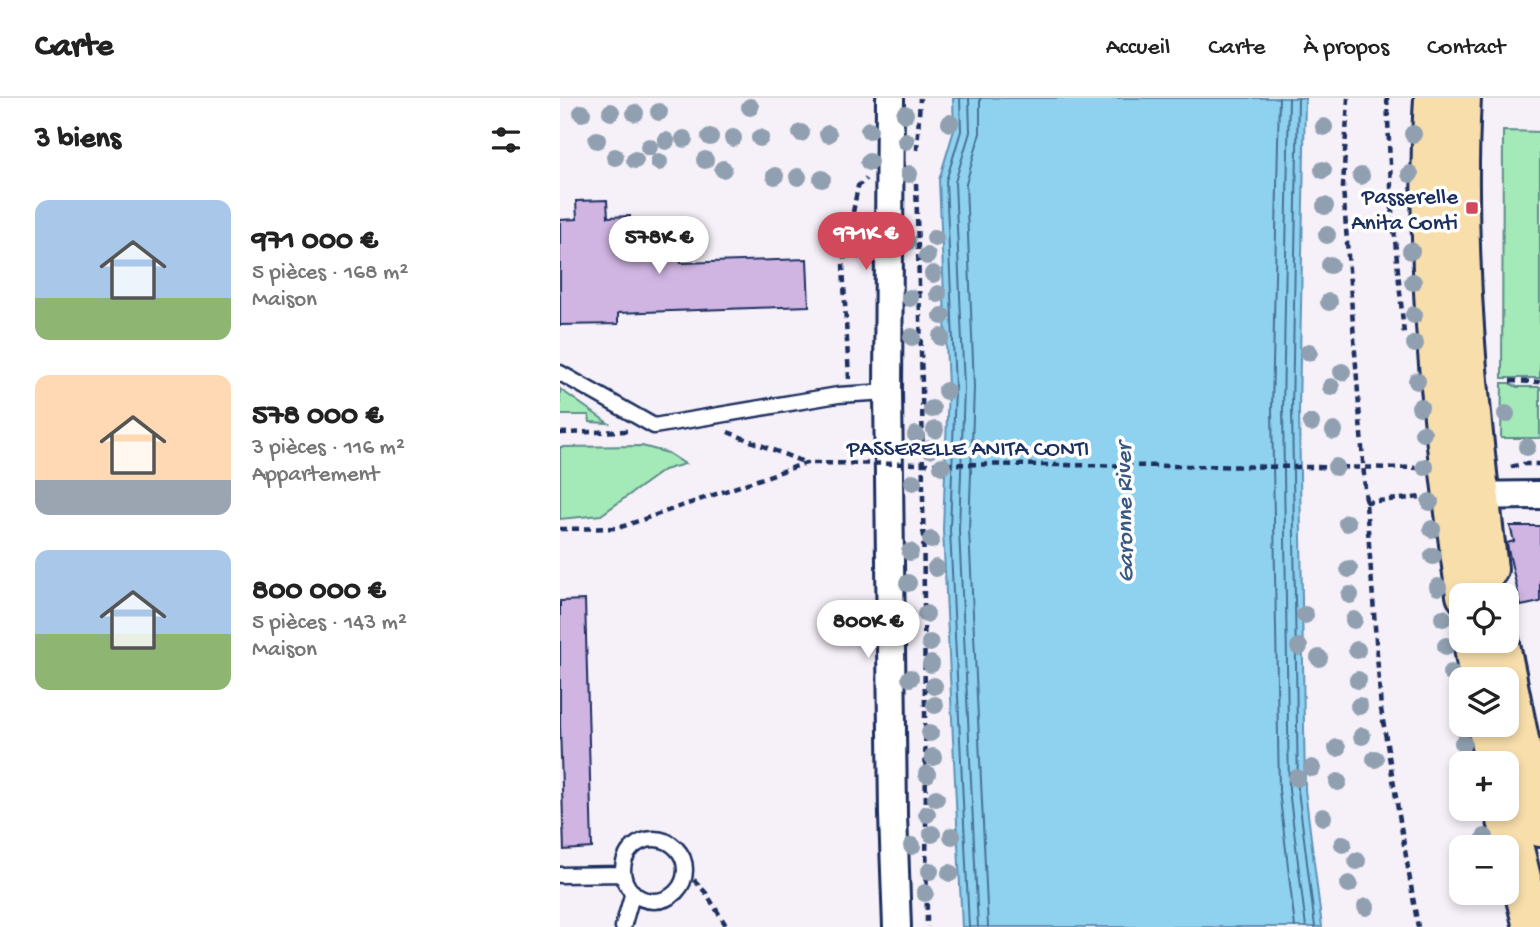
<!DOCTYPE html>
<html lang="fr">
<meta charset="utf-8">
<style>
body{margin:0;font-family:"Gochi Hand",sans-serif;background:#f6f6f6;color:#222;height:100vh;display:flex;flex-direction:column;font-size:26px;white-space:nowrap}
*{box-sizing:border-box;margin:0}
p{font-size:23px;color:#767676}
.icon{flex:none;width:38px;height:38px;fill:none;stroke:currentColor;stroke-width:2;stroke-linecap:round;stroke-linejoin:round}
.map{position:relative;flex:1;overflow:hidden}
.panel{display:flex;flex-direction:column;background:#fff;width:560px}
.panel>*{flex:none}
.fabs{position:absolute;left:889px;top:485px;display:grid;gap:14px}
.fabs a{display:grid;place-items:center;width:70px;height:70px;border-radius:14px;background:#fff;box-shadow:0 4px 10px #0003;font-size:35px}
.price{position:absolute;translate:-50% -60px;padding:0 16px;border-radius:24px;background:#fff;color:#222;font-size:23px;line-height:46px;filter:drop-shadow(0 2px 4px #0008)}
.price::after{content:'';position:absolute;left:50%;top:42px;width:21px;height:16px;margin-left:-10px;background:inherit;clip-path:polygon(0 0,100% 0,50% 100%)}
.price.current{background:#d1495b;color:#fff}
ul{padding:0;list-style:none}
li{display:flex;align-items:center;gap:21px;height:175px;padding:0 35px}
li span{display:grid;place-items:center;flex:none;width:196px;height:140px;border-radius:14px;color:#555}
li>.icon{margin-inline-start:auto}
span .icon{width:84px;height:84px;fill:#fffc;stroke-width:1}
li b{font-size:30px}
h2{display:flex;justify-content:space-between;align-items:center;height:84px;padding:0 35px;font-size:30px}
header{display:flex;align-items:center;gap:42px;box-sizing:border-box;height:98px;padding:0 35px;background:#fff;border-bottom:2px solid #e0e0e0}
header strong{font-size:33px}
nav{display:flex;gap:38px;margin-inline-start:auto;font-size:24px}
main{display:flex;flex:1;min-height:0}
.map>svg:first-child{display:block}
</style>
<header>
<strong>Carte</strong>
<nav><a>Accueil</a><a>Carte</a><a>À propos</a><a>Contact</a></nav>
</header>
<main>
<section class="panel">
<h2>3 biens<svg class="icon" aria-label="filters" viewBox="0 0 24 24"><path d="M4 7h16M4 17h16"/><circle cx="9" cy="7" r="2"/><circle cx="15" cy="17" r="2"/></svg></h2>
<ul>
<li><span style="background:linear-gradient(#a9c7e8 70%,#8fb573 0)"><svg class="icon" aria-label="home" viewBox="0 0 24 24"><path d="M3 11l9-7 9 7M6 9v11h12V9"/></svg></span><div><b>971 000 €</b><p>5 pièces · 168 m²</p><p>Maison</p></div></li>
<li><span style="background:linear-gradient(#ffd9b3 75%,#9aa5b1 0)"><svg class="icon" aria-label="home" viewBox="0 0 24 24"><path d="M3 11l9-7 9 7M6 9v11h12V9"/></svg></span><div><b>578 000 €</b><p>3 pièces · 116 m²</p><p>Appartement</p></div></li>
<li><span style="background:linear-gradient(#a9c7e8 60%,#8fb573 0)"><svg class="icon" aria-label="home" viewBox="0 0 24 24"><path d="M3 11l9-7 9 7M6 9v11h12V9"/></svg></span><div><b>800 000 €</b><p>5 pièces · 143 m²</p><p>Maison</p></div></li>
</ul>
</section>
<div class="map">
<svg width="980" height="829" viewBox="0 0 980 829">
<rect width="100%" height="100%" fill="#f6f0f9"/>
<filter id="ink" filterUnits="userSpaceOnUse"><feTurbulence type="fractalNoise" baseFrequency=".0143" numOctaves="2"/><feDisplacementMap in="SourceGraphic" scale="14" xChannelSelector="R" yChannelSelector="G"/><feConvolveMatrix kernelMatrix="1 2 1 2 8 2 1 2 1" color-interpolation-filters="sRGB"/></filter>
<g filter="url(#ink)">
<path fill="#a3eab8" stroke="#5f8c8b" stroke-width="2" d="M943 33 980 34V280H942Z
M942 285H949L957 289H980V340H941Z
M0 291 48 325 30 324 29 317H0Z
M82 348 108 355 125 366 104 372 41 417 0 421V349Z"/>
<path fill="#8ed2f0" stroke="#6091b6" stroke-width="2" d="M393 0H745L739 312 745 692 762 829H402L383 432 388 289 379 82 394 32Z"/>
<g fill="none" stroke-linecap="round" stroke-linejoin="round">
<path stroke="#497098" stroke-width="2" d="M400 0 401 33 386 83 395 289 390 432 409 829
M409 0 410 34 395 84 404 289 399 432 418 829
M420 0V35L406 86 414 289 409 432 428 829
M719 0 712 312 719 692 735 829
M729 0 723 312 729 692 746 829
M738 0 732 312 738 692 755 829"/>
</g>
<path fill="#d0b4e2" stroke="#1b2f5e" stroke-width="2" d="M47 102 48 119 70 118 71 155 120 154 121 165 247 161 249 208 58 215V226L0 227V122L17 121 16 103Z
M950 428H980V504L961 508 948 451 947 445 954 443Z
M25 502 32 750 4 752 0 627V503Z"/>
<g fill="none" stroke-linecap="round" stroke-linejoin="round">
<defs>
<path id="service" d="M0 275 94 328 278 297 328 294
M63 772a31 31 0 1 1 62 0a31 31 0 1 1-62 0Z
M0 777 63 776
M63 829 73 794"/>
<path id="minor" d="M330 0 328 294 333 717 337 829
M904 398 980 397"/>
<path id="primary" d="M874 0C864 166 883 333 906 497
M901 0C893 157 909 315 928 471
M913 542 919 581
M939 542 947 581
M947 582 963 661 980 729
M927 626 934 665
M944 710 973 829"/>
</defs>
<use href="#service" stroke="#1b2f5e" stroke-width="19"/>
<use href="#minor" stroke="#1b2f5e" stroke-width="32"/>
<use href="#primary" stroke="#1b2f5e" stroke-width="44"/>
<path stroke="#1b2f5e" stroke-width="4.5" stroke-dasharray="7 5" stroke-linecap="butt" d="M788 0 783 89 821 611 858 829
M827 0 832 110 844 236
M357 52 360 0
M356 85 362 287 367 829
M289 281 283 167 298 88 306 81
M950 283 980 284
M168 334 246 365
M0 335 67 333
M951 369 963 366H980
M805 404 863 399
M126 773 146 795 167 829"/>
<use href="#service" stroke="#fff" stroke-width="14"/>
<use href="#minor" stroke="#fff" stroke-width="26"/>
<use href="#primary" stroke="#f8deab" stroke-width="38"/>
<path stroke="#1b2f5e" stroke-width="4.5" stroke-dasharray="7 5" stroke-linecap="butt" d="M0 431 58 430 246 365 869 370"/>
</g>
<g fill="#90a0b0">
<circle cx="190" cy="9" r="9"/>
<circle cx="51" cy="14" r="9"/>
<circle cx="99" cy="14" r="9"/>
<circle cx="22" cy="15" r="9"/>
<circle cx="75" cy="15" r="9"/>
<circle cx="345" cy="16" r="9"/>
<circle cx="390" cy="25" r="9"/>
<circle cx="764" cy="29" r="9"/>
<circle cx="309" cy="32" r="9"/>
<circle cx="241" cy="35" r="9"/>
<circle cx="268" cy="36" r="9"/>
<circle cx="853" cy="36" r="9"/>
<circle cx="150" cy="39" r="9"/>
<circle cx="173" cy="40" r="9"/>
<circle cx="200" cy="40" r="9"/>
<circle cx="124" cy="41" r="9"/>
<circle cx="37" cy="42" r="9"/>
<circle cx="106" cy="43" r="9"/>
<circle cx="346" cy="43" r="9"/>
<circle cx="89" cy="49" r="9"/>
<circle cx="55" cy="59" r="9"/>
<circle cx="75" cy="62" r="9"/>
<circle cx="145" cy="62" r="9"/>
<circle cx="99" cy="64" r="9"/>
<circle cx="309" cy="64" r="9"/>
<circle cx="163" cy="71" r="9"/>
<circle cx="763" cy="72" r="9"/>
<circle cx="349" cy="76" r="9"/>
<circle cx="850" cy="76" r="9"/>
<circle cx="215" cy="78" r="9"/>
<circle cx="801" cy="78" r="9"/>
<circle cx="238" cy="79" r="9"/>
<circle cx="262" cy="81" r="9"/>
<circle cx="765" cy="108" r="9"/>
<circle cx="767" cy="137" r="9"/>
<circle cx="375" cy="140" r="9"/>
<circle cx="347" cy="144" r="9"/>
<circle cx="851" cy="153" r="9"/>
<circle cx="367" cy="158" r="9"/>
<circle cx="770" cy="167" r="9"/>
<circle cx="373" cy="176" r="9"/>
<circle cx="853" cy="184" r="9"/>
<circle cx="378" cy="196" r="9"/>
<circle cx="350" cy="200" r="9"/>
<circle cx="769" cy="204" r="9"/>
<circle cx="854" cy="217" r="9"/>
<circle cx="382" cy="218" r="9"/>
<circle cx="352" cy="239" r="9"/>
<circle cx="381" cy="239" r="9"/>
<circle cx="855" cy="246" r="9"/>
<circle cx="749" cy="254" r="9"/>
<circle cx="782" cy="274" r="9"/>
<circle cx="857" cy="283" r="9"/>
<circle cx="771" cy="289" r="9"/>
<circle cx="386" cy="293" r="9"/>
<circle cx="860" cy="309" r="9"/>
<circle cx="372" cy="311" r="9"/>
<circle cx="946" cy="316" r="9"/>
<circle cx="751" cy="325" r="9"/>
<circle cx="375" cy="332" r="9"/>
<circle cx="774" cy="333" r="9"/>
<circle cx="863" cy="335" r="9"/>
<circle cx="356" cy="337" r="9"/>
<circle cx="967" cy="349" r="9"/>
<circle cx="370" cy="351" r="9"/>
<circle cx="382" cy="368" r="9"/>
<circle cx="776" cy="369" r="9"/>
<circle cx="865" cy="369" r="9"/>
<circle cx="353" cy="384" r="9"/>
<circle cx="870" cy="404" r="9"/>
<circle cx="787" cy="425" r="9"/>
<circle cx="872" cy="431" r="9"/>
<circle cx="371" cy="442" r="9"/>
<circle cx="350" cy="454" r="9"/>
<circle cx="873" cy="458" r="9"/>
<circle cx="376" cy="470" r="9"/>
<circle cx="789" cy="471" r="9"/>
<circle cx="348" cy="485" r="9"/>
<circle cx="878" cy="489" r="9"/>
<circle cx="790" cy="497" r="9"/>
<circle cx="346" cy="516" r="9"/>
<circle cx="366" cy="516" r="9"/>
<circle cx="745" cy="517" r="9"/>
<circle cx="883" cy="520" r="9"/>
<circle cx="794" cy="522" r="9"/>
<circle cx="370" cy="545" r="9"/>
<circle cx="886" cy="548" r="9"/>
<circle cx="739" cy="549" r="9"/>
<circle cx="797" cy="552" r="9"/>
<circle cx="759" cy="560" r="9"/>
<circle cx="371" cy="566" r="9"/>
<circle cx="891" cy="575" r="9"/>
<circle cx="350" cy="580" r="9"/>
<circle cx="798" cy="582" r="9"/>
<circle cx="374" cy="588" r="9"/>
<circle cx="375" cy="607" r="9"/>
<circle cx="799" cy="608" r="9"/>
<circle cx="370" cy="635" r="9"/>
<circle cx="802" cy="638" r="9"/>
<circle cx="903" cy="645" r="9"/>
<circle cx="777" cy="650" r="9"/>
<circle cx="373" cy="659" r="9"/>
<circle cx="815" cy="661" r="9"/>
<circle cx="752" cy="670" r="9"/>
<circle cx="367" cy="676" r="9"/>
<circle cx="737" cy="680" r="9"/>
<circle cx="778" cy="684" r="9"/>
<circle cx="376" cy="700" r="9"/>
<circle cx="367" cy="716" r="9"/>
<circle cx="763" cy="719" r="9"/>
<circle cx="372" cy="736" r="9"/>
<circle cx="392" cy="738" r="9"/>
<circle cx="925" cy="739" r="9"/>
<circle cx="783" cy="746" r="9"/>
<circle cx="352" cy="748" r="9"/>
<circle cx="797" cy="763" r="9"/>
<circle cx="370" cy="773" r="9"/>
<circle cx="390" cy="775" r="9"/>
<circle cx="789" cy="786" r="9"/>
<circle cx="365" cy="795" r="9"/>
<circle cx="806" cy="809" r="9"/>
</g>
</g>
<rect fill="#d1495b" stroke="#fff" stroke-width="2.5" x="905" y="103" width="14" height="14" rx="3.5"/>
<g text-anchor="middle" stroke-width="7" stroke-linejoin="round" paint-order="stroke">
<g font-size="23" fill="#1b2f5e" stroke="#fff" text-anchor="end">
<text x="898" y="105">Passerelle<tspan x="898" dy="26">Anita Conti</tspan></text>
</g>
<g font-size="23" fill="#1b2f5e" stroke="#fff">
<text x="408" y="357">PASSERELLE ANITA CONTI</text>
</g>
<g font-size="24" font-style="italic" fill="#385882" stroke="#fff">
<text transform="translate(563 415) rotate(-91)" y="8">Garonne River</text>
</g>
</g>
</svg>
<div class="fabs">
<a><svg class="icon" aria-label="locate" viewBox="0 0 24 24"><circle cx="12" cy="12" r="6"/><path d="M12 2v4M12 18v4M2 12h4M18 12h4"/></svg></a>
<a><svg class="icon" aria-label="layers" viewBox="0 0 24 24"><path d="M12 4l9 5-9 5-9-5zM3 14l9 5 9-5"/></svg></a>
<a>+</a>
<a>−</a>
</div>
<b class="price current" style="left:306px;top:174px">971K €</b>
<b class="price" style="left:99px;top:178px">578K €</b>
<b class="price" style="left:308px;top:562px">800K €</b>
</div>
</main>
